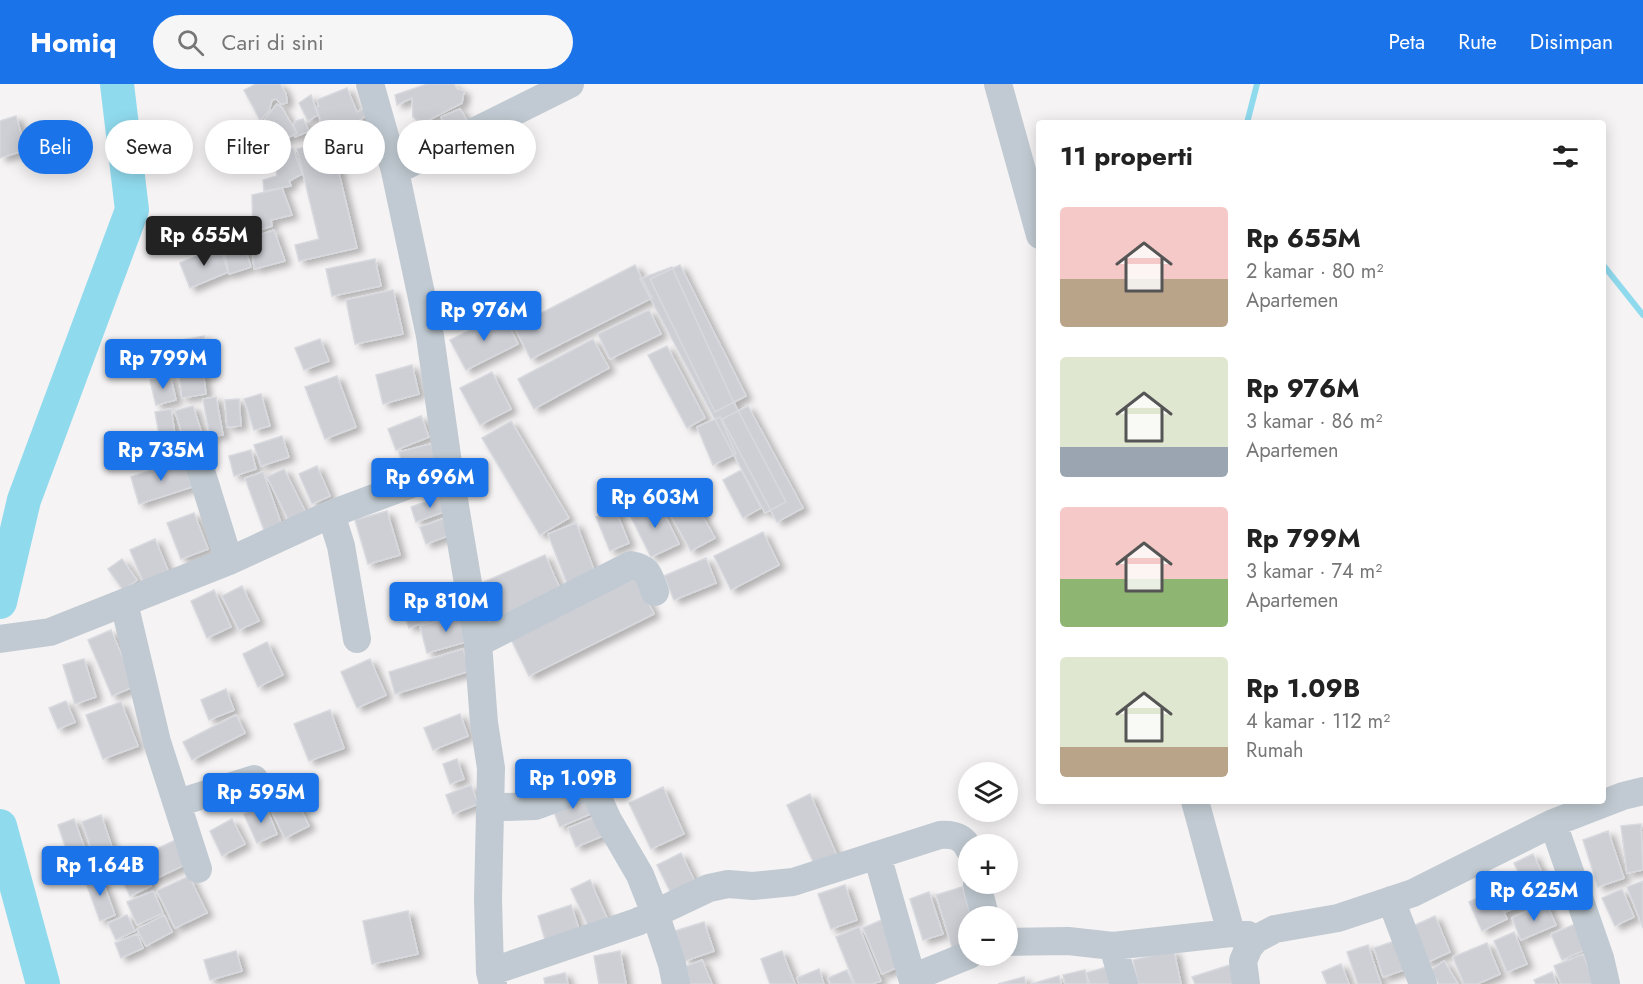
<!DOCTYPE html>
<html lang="id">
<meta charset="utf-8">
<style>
body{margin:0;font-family:Jost,sans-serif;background:#f6f6f6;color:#222;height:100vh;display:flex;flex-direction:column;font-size:22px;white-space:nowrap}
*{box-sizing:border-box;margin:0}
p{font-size:20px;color:#767676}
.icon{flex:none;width:33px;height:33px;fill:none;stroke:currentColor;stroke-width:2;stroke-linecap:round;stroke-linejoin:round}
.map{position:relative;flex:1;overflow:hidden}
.details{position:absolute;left:1036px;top:36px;width:570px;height:684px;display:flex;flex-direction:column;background:#fff;border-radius:6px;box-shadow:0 3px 15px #0003}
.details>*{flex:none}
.guide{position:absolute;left:18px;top:36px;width:570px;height:54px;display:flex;gap:12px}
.fabs{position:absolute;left:958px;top:678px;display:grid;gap:12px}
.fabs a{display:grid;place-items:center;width:60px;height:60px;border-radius:50%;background:#fff;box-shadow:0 3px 15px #0003;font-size:30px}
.price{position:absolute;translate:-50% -51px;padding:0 14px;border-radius:6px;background:#1a73e8;color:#fff;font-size:20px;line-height:39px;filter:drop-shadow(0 2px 3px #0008)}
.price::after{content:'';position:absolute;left:50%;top:36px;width:18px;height:14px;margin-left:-9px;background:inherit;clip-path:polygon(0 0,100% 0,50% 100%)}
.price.selected{background:#222;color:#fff}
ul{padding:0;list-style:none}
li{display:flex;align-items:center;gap:18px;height:150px;padding:0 24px}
li span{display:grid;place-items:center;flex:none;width:168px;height:120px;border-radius:6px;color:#555}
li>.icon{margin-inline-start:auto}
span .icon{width:72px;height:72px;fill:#fffc;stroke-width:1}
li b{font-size:26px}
h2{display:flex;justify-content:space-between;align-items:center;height:72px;padding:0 24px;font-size:26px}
.pill{padding:0 21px;border-radius:27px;background:#fff;box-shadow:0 3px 15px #0003;font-size:21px;line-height:54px}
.pill.selected{background:#1a73e8;color:#fff}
header{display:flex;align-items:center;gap:36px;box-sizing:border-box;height:84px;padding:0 30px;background:#1a73e8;color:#fff}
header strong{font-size:28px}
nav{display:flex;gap:33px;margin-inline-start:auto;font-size:21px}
.search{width:420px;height:54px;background:#f6f6f6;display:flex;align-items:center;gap:15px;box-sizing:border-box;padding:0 21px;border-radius:33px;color:#767676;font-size:22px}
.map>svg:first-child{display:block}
</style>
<header>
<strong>Homiq</strong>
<div class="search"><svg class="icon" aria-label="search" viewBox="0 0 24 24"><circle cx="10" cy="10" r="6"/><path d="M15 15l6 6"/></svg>Cari di sini</div>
<nav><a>Peta</a><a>Rute</a><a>Disimpan</a></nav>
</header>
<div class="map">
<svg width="1643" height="900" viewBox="0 0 1643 900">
<defs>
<filter id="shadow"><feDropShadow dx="6" dy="4" stdDeviation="3" flood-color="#0004"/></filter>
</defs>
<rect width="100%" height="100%" fill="#f5f3f3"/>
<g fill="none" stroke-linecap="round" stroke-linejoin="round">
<path stroke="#90daee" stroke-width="6" d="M1247 39 1257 0
M1604 182 1643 231"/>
<path stroke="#90daee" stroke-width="34" d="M0 518 24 416 132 126 117 0
M0 742 43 900"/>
</g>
<path fill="#cdcfd5" stroke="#d7d9de" stroke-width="1.5" filter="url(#shadow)" d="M256 0H280L286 10 287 19 281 20 276 15 272 16 269 27 260 36 244 6Z
M427 0H454L457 5 464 7 462 19 421 40 413 33 412 14 397 21 395 11Z
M347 4 357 28 364 24 367 31 354 40 336 45H323L316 23 319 22 317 16Z
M311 11 318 31 308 37 299 19Z
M277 20 282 24 297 49 279 59 265 35Z
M460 25 469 40 432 60 429 53 446 45 441 33Z
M16 32 26 66 0 74V37Z
M303 35 309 47 295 53 294 51 297 49 293 41 296 37Z
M370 39 377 63 336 77 357 164 299 177 295 161 319 155 297 65 322 59 318 50Z
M293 64 302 90 289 97 291 102 264 107 263 96 277 92 274 70Z
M282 104 292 131 271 136 272 142 253 148 252 111Z
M274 146 285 177 254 185 252 154Z
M241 152 251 183 229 190 225 171 228 157Z
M220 163 228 188 190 204 180 179Z
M375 175 381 202 332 212 326 185Z
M635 181 652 214 531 275 514 243Z
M680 181 746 312 715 328 650 195Z
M672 183 733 317 786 418 765 429 640 195Z
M393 206 403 250 355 260 346 216Z
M649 226 661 250 610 275 598 250Z
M503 230 518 260 466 286 450 256Z
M204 252 209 279 175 286 170 258Z
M320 255 329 277 304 286 295 264Z
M593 255 609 284 534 325 518 295Z
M667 262 705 334 687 344 648 271Z
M412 281 419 310 383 320 376 291Z
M203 287 206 310 182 314 179 290Z
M492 288 511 325 480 341 460 304Z
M170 291 176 316 156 321 150 296Z
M337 292 356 343 325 355 305 303Z
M261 310 270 342 254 346 244 315Z
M216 313 223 351 210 353 203 315Z
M239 315 241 342 227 343 225 316Z
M193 322 202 350 184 356 175 327Z
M748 322 803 424 777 438 722 335Z
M171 325 176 357 161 360 155 328Z
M421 332 429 353 396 366 388 345Z
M720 333 736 370 713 381 697 343Z
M511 337 569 434 540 451 482 354Z
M282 352 289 373 261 382 254 361Z
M431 360 438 385 406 394 399 368Z
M251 366 256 385 234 392 229 372Z
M183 376 192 403 139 420 131 393Z
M317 382 330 412 312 420 299 390Z
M284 385 309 435 292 443 267 393Z
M741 386 761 424 743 434 723 396Z
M263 388 281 439 264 446 245 394Z
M690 410 715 454 691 467 666 423Z
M443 412 449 426 416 438 411 423Z
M658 417 679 460 651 473 630 431Z
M615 425 629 459 610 467 596 433Z
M387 427 400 471 368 480 355 436Z
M194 429 208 465 181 475 167 439Z
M448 433 453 450 426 460 420 443Z
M576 439 596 491 568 502 548 450Z
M763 448 779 481 731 506 714 472Z
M155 455 170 491 145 502 130 466Z
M545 471 562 509 499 537 482 499Z
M706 474 716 499 674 516 664 492Z
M122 475 137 496 123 506 108 485Z
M635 493 654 530 529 592 511 555Z
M242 502 259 537 239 546 222 512Z
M453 502 461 525 409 544 401 520Z
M214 506 231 543 207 554 191 517Z
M466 529 473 556 427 569 420 542Z
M111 546 135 602 112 612 88 556Z
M267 558 283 591 258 603 243 570Z
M463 565 470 587 395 610 389 588Z
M84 575 96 613 75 620 63 581Z
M370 575 386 611 357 624 341 588Z
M226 605 234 626 209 636 201 616Z
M66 617 75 638 58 645 49 624Z
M121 618 138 662 103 675 86 631Z
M330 626 344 664 309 677 294 640Z
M460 630 468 652 433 666 424 644Z
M236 631 245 649 192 676 183 658Z
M457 675 464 695 450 700 443 680Z
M471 701 478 720 453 730 446 711Z
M663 703 684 750 651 765 629 719Z
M292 708 309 742 285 754 268 720Z
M587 709 595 728 560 743 552 723Z
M810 710 838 774 816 784 787 721Z
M265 720 277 750 257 759 244 730Z
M101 731 112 763 93 770 82 738Z
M597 732 605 751 576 763 568 744Z
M74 735 89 776 72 782 58 741Z
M232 735 245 760 222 772 210 747Z
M1641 740 1643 786 1627 789 1621 742Z
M1608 747 1624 794 1598 803 1583 756Z
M182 753 193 777 153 796 141 772Z
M132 763 151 802 130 812 111 772Z
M681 769 697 802 673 813 657 781Z
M1533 770 1548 801 1529 810 1514 779Z
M1510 788 1524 821 1505 828 1492 796Z
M100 790 115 831 100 837 85 796Z
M189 792 207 829 175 844 157 807Z
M590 796 611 843 593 852 571 805Z
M1643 797V844L1627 803Z
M845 801 857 836 831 845 818 810Z
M962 803 971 832H969V868L955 873 936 811Z
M1622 805 1634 833 1615 842 1602 814Z
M153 807 163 829 137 841 127 818Z
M1494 807 1507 835 1482 847 1469 818Z
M929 808 943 850 923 856 910 815Z
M1546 819 1556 841 1521 856 1512 834Z
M571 821 581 851 547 862 538 832Z
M408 827 418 870 372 880 363 837Z
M127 831 135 847 116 856 108 839Z
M164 831 172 848 146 862 137 845Z
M1435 832 1450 868 1426 879 1411 843Z
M884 835 903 881 882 890 863 844Z
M1583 837 1594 862 1562 876 1551 850Z
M704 838 714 867 685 877 675 847Z
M859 843 881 897 872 900H855L836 853Z
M1514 848 1527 880 1507 888 1494 857Z
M137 850 143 864 121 874 115 859Z
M1398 856 1407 885 1383 893 1374 864Z
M1487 859 1500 890 1477 900H1464L1453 873Z
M1368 861 1381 900H1358L1347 868Z
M236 867 242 887 210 896 204 876Z
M620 867 626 900H599L594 872Z
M782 867 795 900H770L761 875Z
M1174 867 1181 900H1138L1133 876Z
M1583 870 1595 900H1561L1554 882Z
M702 876 712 900H689L682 884Z
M1444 877 1458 900H1439L1431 886Z
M1233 880 1239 900H1195L1192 893Z
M1341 880 1349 900H1327L1322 888Z
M1114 881 1119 900H1090L1086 889Z
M819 885 824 900H799L797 894Z
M847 886 853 900H831L828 894Z
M1085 886 1088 900H1065L1063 891Z
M1552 888 1557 900H1536L1534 896Z
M565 889 568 900H545L544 894Z
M1059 892 1061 900H1031Z
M1024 893 1026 900H998Z"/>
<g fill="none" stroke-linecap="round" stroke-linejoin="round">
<path stroke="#c1cad2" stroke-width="28" d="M370 0 395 87 430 252 449 386 478 559 484 639 491 684 488 815 490 888 493 900
M998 0 1040 151
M395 87 570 0
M193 361 229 477
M331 430 341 462 357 555
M124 519 157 658 198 785
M0 555 50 548 229 477 331 430 449 386
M478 559 631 481C649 484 649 492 655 508
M1195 717 1231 849
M178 719 254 695
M491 721 505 723 535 722 592 701 608 736 640 791 655 829 672 880 676 900
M1553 739 1600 874 1606 900
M877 771 912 894 969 871
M977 800 985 832
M1391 816 1423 900
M1008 858 1068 857 1113 862 1231 849 1248 851 1256 855
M1113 862 1124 900
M490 888 637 838 709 804 728 800 753 802 793 798 940 751C953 750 963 752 969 765
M1246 900 1243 877 1249 863 1256 855 1275 845 1338 834 1413 809 1553 739 1623 712 1643 707"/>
</g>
</svg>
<div class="fabs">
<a><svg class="icon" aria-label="layers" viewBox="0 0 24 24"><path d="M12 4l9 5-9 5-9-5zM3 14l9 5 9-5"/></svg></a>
<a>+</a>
<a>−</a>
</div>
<b class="price selected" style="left:204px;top:183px">Rp 655M</b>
<b class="price" style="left:484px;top:258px">Rp 976M</b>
<b class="price" style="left:163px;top:306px">Rp 799M</b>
<b class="price" style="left:161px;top:398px">Rp 735M</b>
<b class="price" style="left:430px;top:425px">Rp 696M</b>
<b class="price" style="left:655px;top:445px">Rp 603M</b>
<b class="price" style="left:446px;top:549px">Rp 810M</b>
<b class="price" style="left:573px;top:726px">Rp 1.09B</b>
<b class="price" style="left:261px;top:740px">Rp 595M</b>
<b class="price" style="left:100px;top:813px">Rp 1.64B</b>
<b class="price" style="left:1534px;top:838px">Rp 625M</b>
<div class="guide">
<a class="pill selected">Beli</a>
<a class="pill">Sewa</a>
<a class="pill">Filter</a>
<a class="pill">Baru</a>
<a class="pill">Apartemen</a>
</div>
<section class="details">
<h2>11 properti<svg class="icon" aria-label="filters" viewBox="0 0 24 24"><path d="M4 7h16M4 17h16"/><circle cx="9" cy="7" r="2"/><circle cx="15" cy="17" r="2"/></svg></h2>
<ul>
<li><span style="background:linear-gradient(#f6c9c9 60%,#b9a48a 0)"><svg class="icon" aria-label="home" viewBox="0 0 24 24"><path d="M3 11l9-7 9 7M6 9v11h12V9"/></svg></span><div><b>Rp 655M</b><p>2 kamar · 80 m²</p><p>Apartemen</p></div></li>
<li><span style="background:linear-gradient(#dfe7d0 75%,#9aa5b1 0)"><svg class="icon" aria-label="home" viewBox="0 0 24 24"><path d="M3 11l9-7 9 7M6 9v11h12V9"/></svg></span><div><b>Rp 976M</b><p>3 kamar · 86 m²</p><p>Apartemen</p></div></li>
<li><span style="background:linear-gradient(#f6c9c9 60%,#8fb573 0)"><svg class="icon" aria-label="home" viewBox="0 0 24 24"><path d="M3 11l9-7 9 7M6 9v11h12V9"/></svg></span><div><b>Rp 799M</b><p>3 kamar · 74 m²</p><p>Apartemen</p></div></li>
<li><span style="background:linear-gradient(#dfe7d0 75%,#b9a48a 0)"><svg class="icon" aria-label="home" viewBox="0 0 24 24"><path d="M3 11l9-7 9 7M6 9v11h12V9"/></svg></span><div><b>Rp 1.09B</b><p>4 kamar · 112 m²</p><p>Rumah</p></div></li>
</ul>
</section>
</div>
